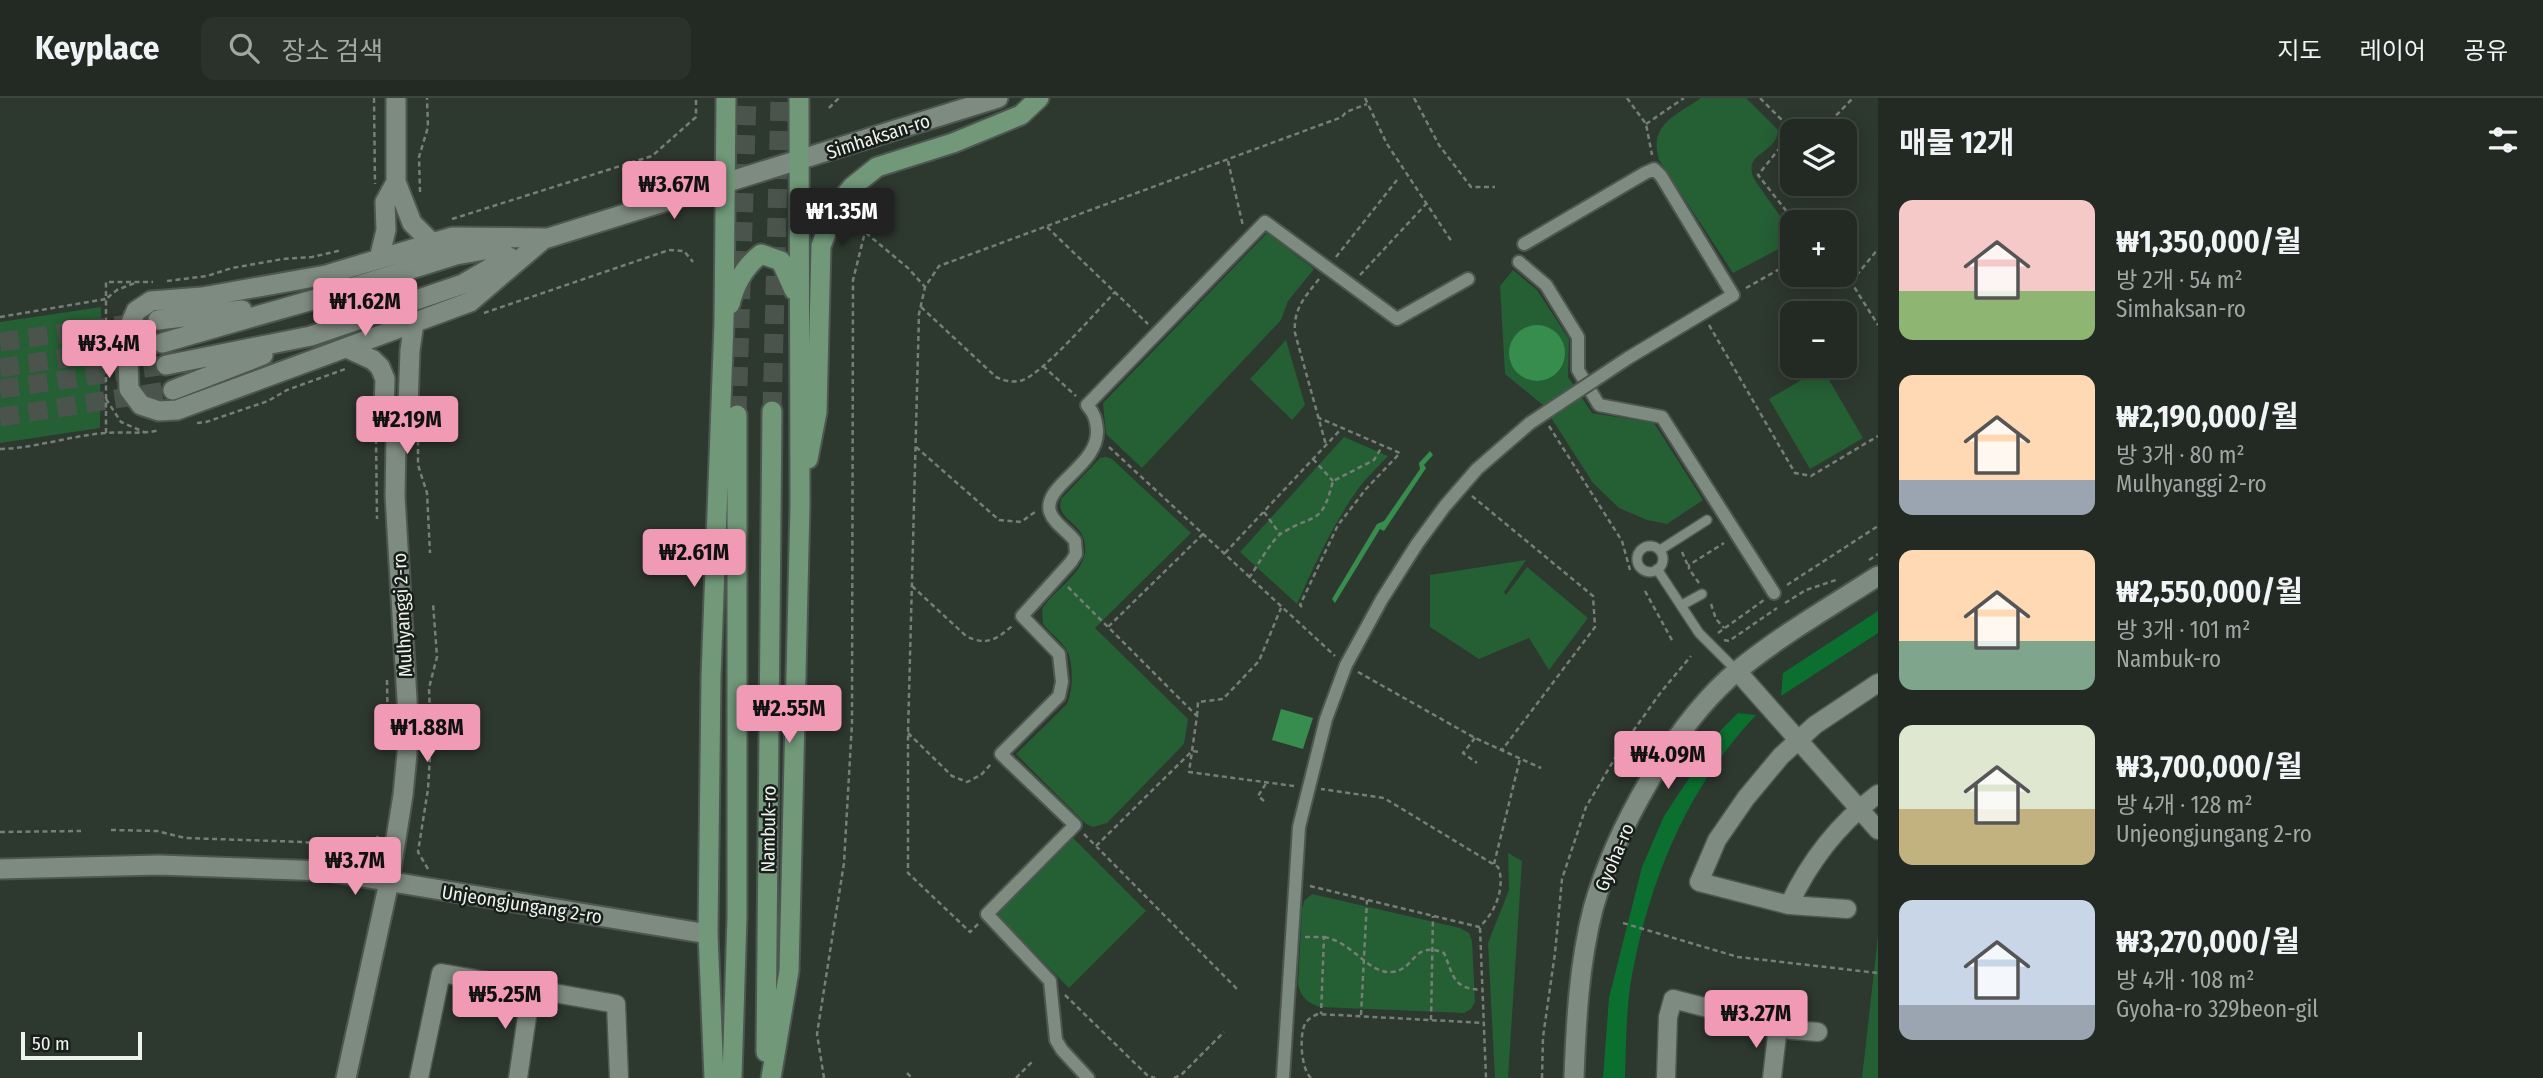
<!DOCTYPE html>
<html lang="ko">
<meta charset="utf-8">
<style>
body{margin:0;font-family:"Fira Sans Condensed","Noto Sans KR",sans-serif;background:#2a322b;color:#f1f3f6;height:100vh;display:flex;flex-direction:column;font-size:26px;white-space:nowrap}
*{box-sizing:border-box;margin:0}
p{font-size:23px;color:#a2a7a6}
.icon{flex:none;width:38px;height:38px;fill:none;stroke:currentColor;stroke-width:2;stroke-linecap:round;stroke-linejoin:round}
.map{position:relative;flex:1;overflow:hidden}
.side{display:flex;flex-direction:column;background:#222a23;width:665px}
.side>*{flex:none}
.buttons{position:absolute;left:1780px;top:21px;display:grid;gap:14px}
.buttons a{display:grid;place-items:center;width:77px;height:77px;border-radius:14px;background:#222a23;box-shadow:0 4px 18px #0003,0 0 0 2px #3f4641;font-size:35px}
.scale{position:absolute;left:21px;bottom:18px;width:121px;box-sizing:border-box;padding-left:7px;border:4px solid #edf3ed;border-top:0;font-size:19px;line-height:24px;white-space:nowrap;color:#edf3ed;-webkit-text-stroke:5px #191e1a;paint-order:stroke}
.price{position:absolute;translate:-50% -60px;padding:0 16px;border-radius:7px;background:#f09ab5;color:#111;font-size:23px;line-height:46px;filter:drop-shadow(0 2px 4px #0008)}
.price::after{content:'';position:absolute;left:50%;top:42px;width:21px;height:16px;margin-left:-10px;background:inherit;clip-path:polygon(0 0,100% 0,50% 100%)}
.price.current{background:#222;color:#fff}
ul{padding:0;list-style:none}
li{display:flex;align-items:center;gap:21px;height:175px;padding:0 21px}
li span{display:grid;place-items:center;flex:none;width:196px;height:140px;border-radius:14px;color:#555}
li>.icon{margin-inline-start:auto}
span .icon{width:84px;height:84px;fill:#fffc;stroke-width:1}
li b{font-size:30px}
h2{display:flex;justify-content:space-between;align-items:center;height:84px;padding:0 21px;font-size:30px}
header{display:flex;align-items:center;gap:42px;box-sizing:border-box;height:98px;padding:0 35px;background:#222a23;border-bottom:2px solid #3f4641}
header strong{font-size:33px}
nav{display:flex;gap:38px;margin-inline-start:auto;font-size:24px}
.search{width:490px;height:63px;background:#2a322b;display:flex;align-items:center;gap:18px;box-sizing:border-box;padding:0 24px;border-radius:14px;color:#a2a7a6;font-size:26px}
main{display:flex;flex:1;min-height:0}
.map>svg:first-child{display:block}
</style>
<header>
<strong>Keyplace</strong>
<div class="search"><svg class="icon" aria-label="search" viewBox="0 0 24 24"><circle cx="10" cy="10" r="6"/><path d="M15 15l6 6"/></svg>장소 검색</div>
<nav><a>지도</a><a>레이어</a><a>공유</a></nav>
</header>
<main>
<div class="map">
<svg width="1878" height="980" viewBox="0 0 1878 980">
<rect width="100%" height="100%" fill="#2d382f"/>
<path fill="#255f34" d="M1701 0H1746L1778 32C1777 57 1742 53 1754 81L1792 135V144L1733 175 1659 62C1648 26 1677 17 1701 0Z
M1267 135 1314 171 1288 203 1281 222 1142 370 1106 336 1103 305Z
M1513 172 1537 192 1569 241 1568 279 1592 315 1654 325 1703 402 1667 426 1647 422 1619 410 1593 385 1543 307 1505 276 1500 188Z
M101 209 100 330 0 345V224Z
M1286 242 1305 307 1292 322 1250 281Z
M1822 270 1863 340 1810 371 1769 301Z
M1344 339 1388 358C1378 369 1367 379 1358 391 1333 426 1315 466 1297 506L1240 454Z
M1106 359 1112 361 1191 435 1095 530 1188 621 1184 646 1107 725 1093 729 1086 726 1016 656 1067 606C1073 594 1074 563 1066 551 1060 542 1050 535 1043 526L1042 511C1056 488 1097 469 1082 437 1075 422 1056 419 1061 401L1100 360Z
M1526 462 1504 494 1506 497 1527 469 1588 520 1549 572 1529 540 1479 561 1430 529V477Z
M1073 740 1146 813 1069 890 996 816Z
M1508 755 1522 763 1508 980H1495L1488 845 1509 792Z
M1312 796 1460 830 1469 835 1472 843 1475 904 1471 911 1464 915 1320 909C1308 905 1302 901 1298 887L1302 810 1304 803Z
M1878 838V980H1862Z"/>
<path fill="#0b6f30" d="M1878 513V535L1781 598 1783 575Z
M1738 615 1756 617C1685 692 1647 788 1630 889 1626 919 1626 950 1625 980H1603L1609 900 1642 769 1664 718 1721 632Z"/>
<path fill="#368d4d" d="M1509 255a28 28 0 1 1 56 0a28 28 0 1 1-56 0Z
M1430 353 1433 357 1424 367 1426 370 1384 433 1380 431 1335 505 1332 501 1377 426 1384 423 1420 371 1419 365Z
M1281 611 1313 620 1303 651 1272 642Z"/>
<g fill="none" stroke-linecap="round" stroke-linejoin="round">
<path stroke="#4a544c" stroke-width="19" stroke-dasharray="19 10" stroke-linecap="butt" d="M0 244 158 222
M0 270 162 245
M0 291 166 267
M0 319 173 292"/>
<path stroke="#4a544c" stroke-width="19" stroke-dasharray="19 10" stroke-linecap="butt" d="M772 313 780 0
M737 317 747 0"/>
<defs>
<path id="service" d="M1637 461a13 13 0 1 1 26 0a13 13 0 1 1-26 0Z
M1660 452 1707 422
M1657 471 1699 535 1737 573
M1682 507 1702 496"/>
<path id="pedestrian" d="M1524 146 1645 75 1654 71 1661 78 1733 197 1628 260
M1519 164 1546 187 1578 239V272L1599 307 1662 319 1774 495
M1088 980 1062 952 1056 942 1050 883 987 816 1075 727 1001 656 1059 598 1062 584 1059 556 1022 518 1071 464 1076 456 1075 443C1068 433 1054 426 1050 414 1042 387 1099 368 1097 332 1096 321 1094 315 1087 307L1265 124 1397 221 1468 181
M1283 980 1299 729 1326 621 1346 567 1382 501 1417 446 1445 408 1477 371 1530 325"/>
<path id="minor" d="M1737 573 1878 732
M1789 807C1810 762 1838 726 1878 696
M1847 811 1789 807 1699 784 1717 742 1746 700 1781 658 1815 627 1878 585
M419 980 441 875 616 906 619 980
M518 980 531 891
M1666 980 1668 919 1673 901 1792 932 1818 934
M1772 980 1778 928"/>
<path id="tertiary" d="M396 84V0
M452 139 545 140 470 204 177 312 159 313 141 307 129 291 127 234 136 213 151 203 202 199 326 177Z
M535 144 998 0
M379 161 386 132 385 104 396 84 412 125 432 145
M158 222 242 212
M162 245 309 203 456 157 502 149
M347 250 373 262 380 269 385 281 384 310 396 341 408 308 410 252 414 225
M166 267 311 238 463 186 509 159
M173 292 263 257
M0 771 159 767 326 773 708 836
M346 980 389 784 403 697 407 656 408 618 395 398 396 341
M1574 980C1576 924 1579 866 1593 811 1615 732 1674 626 1737 573 1781 537 1831 508 1878 478"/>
<path id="secondary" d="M730 206C735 186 744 169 761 156L781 163 794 192
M808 361 817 314 821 148 837 107 852 89 877 69 953 45 1021 17 1039 0
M766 954 772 313
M714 980 708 836 711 579 724 224 726 0
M732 980 737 819V317
M771 980 789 873 800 407 799 0"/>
</defs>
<use href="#service" stroke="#4d564f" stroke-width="12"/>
<use href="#pedestrian" stroke="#4d564f" stroke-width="16"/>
<use href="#minor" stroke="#4d564f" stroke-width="21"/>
<use href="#tertiary" stroke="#4d564f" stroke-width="23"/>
<use href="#secondary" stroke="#4d564f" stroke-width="23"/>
<path stroke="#767f77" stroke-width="2.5" stroke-dasharray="5 3.5" stroke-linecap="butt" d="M374 0 375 86
M1365 0 1387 46 1452 144
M1414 0 1439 47 1471 89H1495
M1627 0 1646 26 1652 57
M1760 0 1788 28 1792 36
M829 10 839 0
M1646 26 1684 0
M1808 33 1823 31 1853 0
M1791 36 1758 77 1795 124
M1228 63 1243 128
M420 94 419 59 428 29 427 0
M452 121 652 58 696 19V0
M1047 129 1148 226
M866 135 908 170 925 189
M1336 159 1397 82
M1360 177 1426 106
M1843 177 1851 184 1878 227
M1319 181C1305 199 1293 211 1295 235L1326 347
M167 183 207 178 232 170 283 161 312 159 342 152
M1851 184 1878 151
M1746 190 1792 164
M921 209 996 279C1005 283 1013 285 1023 282 1044 274 1096 214 1115 194
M484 215 669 152 684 153 693 164
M0 219 106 201V184H153
M1709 227 1795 375 1811 378 1878 338
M1043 268 1076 298
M106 301 121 324 144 334
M197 325 206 324 268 303 287 292 348 270
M1549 328 1622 443 1630 472
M418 334V367L427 395 430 455
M106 335V201L117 192 135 185
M376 341 377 421
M916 349 999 422 1021 424 1035 414
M1109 349 1335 558
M0 351C36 350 69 338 105 335 124 333 141 337 160 332
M1313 361 1333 383
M1472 398 1593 498 1595 529 1502 652
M1264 414 1280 436
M1203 436 1108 529 1197 618 1189 674 1294 688
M1682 454 1689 470
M1225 455 1342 330
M1869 462 1878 456
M1249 480C1257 469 1271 442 1282 435 1316 414 1321 429 1333 383L1374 362 1383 347
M1699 485 1689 471V467L1724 445
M1787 487 1878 428
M912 488 966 538C986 548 996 542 1012 528
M1068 489 1108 529
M1645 493 1673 544
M1785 505 1806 492 1836 482
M1711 506 1716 521 1724 530
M1302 509 1300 507 1338 427 1366 391 1400 355 1319 320
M1718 535 1764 502
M1724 542 1729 543 1777 510
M1358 574 1475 640 1541 670
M387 582 388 642
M1197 618 1198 604 1223 601 1259 563 1281 510
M908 635 952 678 967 684 981 677 991 666
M1475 640 1463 655 1477 665
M1264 703 1258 698 1267 684
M111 732 157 733 185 740 304 744 360 751 374 745 378 738
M0 734 81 733
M1084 736 1238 892
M1096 748 1192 653 1200 654
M1494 766 1520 661
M428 771 418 754 428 691 431 642 429 590 437 559 433 505
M1310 788 1479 829C1495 816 1506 788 1498 769L1384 700 1321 691
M1623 825 1738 859 1878 875
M978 826 970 834 908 775V635L919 216 925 189 939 168 1342 19 1346 14 1367 6
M1480 830 1486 980
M1305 839H1324L1321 916
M1324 839C1353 844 1368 876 1392 874 1416 872 1412 842 1444 855 1454 878 1452 891 1483 892
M1065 897 1147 977 1155 980
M1361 917 1367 802
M1431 922 1433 818
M907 975 912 980
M824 980 817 936 844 765 852 625 853 182 865 134 851 121
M1016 980 1034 962
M1174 980 1182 976 1224 934
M1311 980C1301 971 1299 938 1305 926 1308 921 1313 918 1318 916L1485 925
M1542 980 1543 939 1555 855 1562 781 1586 709 1621 650 1661 594 1691 558"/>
<use href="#service" stroke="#7e8b80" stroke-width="9"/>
<use href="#pedestrian" stroke="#7e8b80" stroke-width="12"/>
<use href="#minor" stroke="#7e8b80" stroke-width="18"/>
<use href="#tertiary" stroke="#7e8b80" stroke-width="19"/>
<use href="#secondary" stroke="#709879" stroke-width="19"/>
<defs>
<path id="pedestrian-bridge" d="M1530 325 1628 260"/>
</defs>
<use href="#pedestrian-bridge" stroke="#4d564f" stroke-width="16" stroke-linecap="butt"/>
<use href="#pedestrian-bridge" stroke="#7e8b80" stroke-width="12"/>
</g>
<g text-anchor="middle" stroke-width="5" stroke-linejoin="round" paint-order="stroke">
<g font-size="19" fill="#edf3ed" stroke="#191e1a">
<text transform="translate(878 38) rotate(-18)" y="7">Simhaksan-ro</text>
<text transform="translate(402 517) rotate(-93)" y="7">Mulhyanggi 2-ro</text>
<text transform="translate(768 731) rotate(-89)" y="7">Nambuk-ro</text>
<text transform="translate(1614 759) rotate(-67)" y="7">Gyoha-ro</text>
<text transform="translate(522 806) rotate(9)" y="7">Unjeongjungang 2-ro</text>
</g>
</g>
</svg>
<div class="buttons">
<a><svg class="icon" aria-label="layers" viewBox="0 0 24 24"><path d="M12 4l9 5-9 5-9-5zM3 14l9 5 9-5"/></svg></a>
<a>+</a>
<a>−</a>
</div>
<div class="scale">50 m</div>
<b class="price" style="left:674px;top:123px">₩3.67M</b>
<b class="price current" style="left:842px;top:150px">₩1.35M</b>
<b class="price" style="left:365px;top:240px">₩1.62M</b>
<b class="price" style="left:109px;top:282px">₩3.4M</b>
<b class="price" style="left:407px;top:358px">₩2.19M</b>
<b class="price" style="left:694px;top:491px">₩2.61M</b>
<b class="price" style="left:789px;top:647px">₩2.55M</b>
<b class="price" style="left:427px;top:666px">₩1.88M</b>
<b class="price" style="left:1668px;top:693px">₩4.09M</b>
<b class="price" style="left:355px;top:799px">₩3.7M</b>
<b class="price" style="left:505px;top:933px">₩5.25M</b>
<b class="price" style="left:1756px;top:952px">₩3.27M</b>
</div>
<section class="side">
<h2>매물 12개<svg class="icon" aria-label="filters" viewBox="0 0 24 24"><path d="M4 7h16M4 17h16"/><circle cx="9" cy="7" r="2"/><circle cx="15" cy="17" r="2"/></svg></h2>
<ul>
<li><span style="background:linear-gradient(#f6c9c9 65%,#8fb573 0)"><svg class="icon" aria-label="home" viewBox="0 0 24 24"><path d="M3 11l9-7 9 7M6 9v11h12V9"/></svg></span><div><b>₩1,350,000/월</b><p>방 2개 · 54 m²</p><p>Simhaksan-ro</p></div></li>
<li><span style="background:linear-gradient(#ffd9b3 75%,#9aa5b1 0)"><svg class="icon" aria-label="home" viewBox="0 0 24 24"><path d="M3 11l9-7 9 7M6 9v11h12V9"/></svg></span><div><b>₩2,190,000/월</b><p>방 3개 · 80 m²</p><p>Mulhyanggi 2-ro</p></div></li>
<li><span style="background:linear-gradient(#ffd9b3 65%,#7fa58c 0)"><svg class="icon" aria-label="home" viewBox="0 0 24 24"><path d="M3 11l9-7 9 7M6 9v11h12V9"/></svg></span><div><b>₩2,550,000/월</b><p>방 3개 · 101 m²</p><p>Nambuk-ro</p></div></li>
<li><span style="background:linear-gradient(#dfe7d0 60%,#c2b280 0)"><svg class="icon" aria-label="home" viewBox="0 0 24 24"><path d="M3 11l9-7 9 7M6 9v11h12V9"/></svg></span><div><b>₩3,700,000/월</b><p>방 4개 · 128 m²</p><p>Unjeongjungang 2-ro</p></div></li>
<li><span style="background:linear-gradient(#c9d6e8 75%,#9aa5b1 0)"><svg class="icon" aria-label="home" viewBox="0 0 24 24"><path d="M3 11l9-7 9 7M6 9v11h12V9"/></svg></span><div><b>₩3,270,000/월</b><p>방 4개 · 108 m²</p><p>Gyoha-ro 329beon-gil</p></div></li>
</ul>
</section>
</main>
